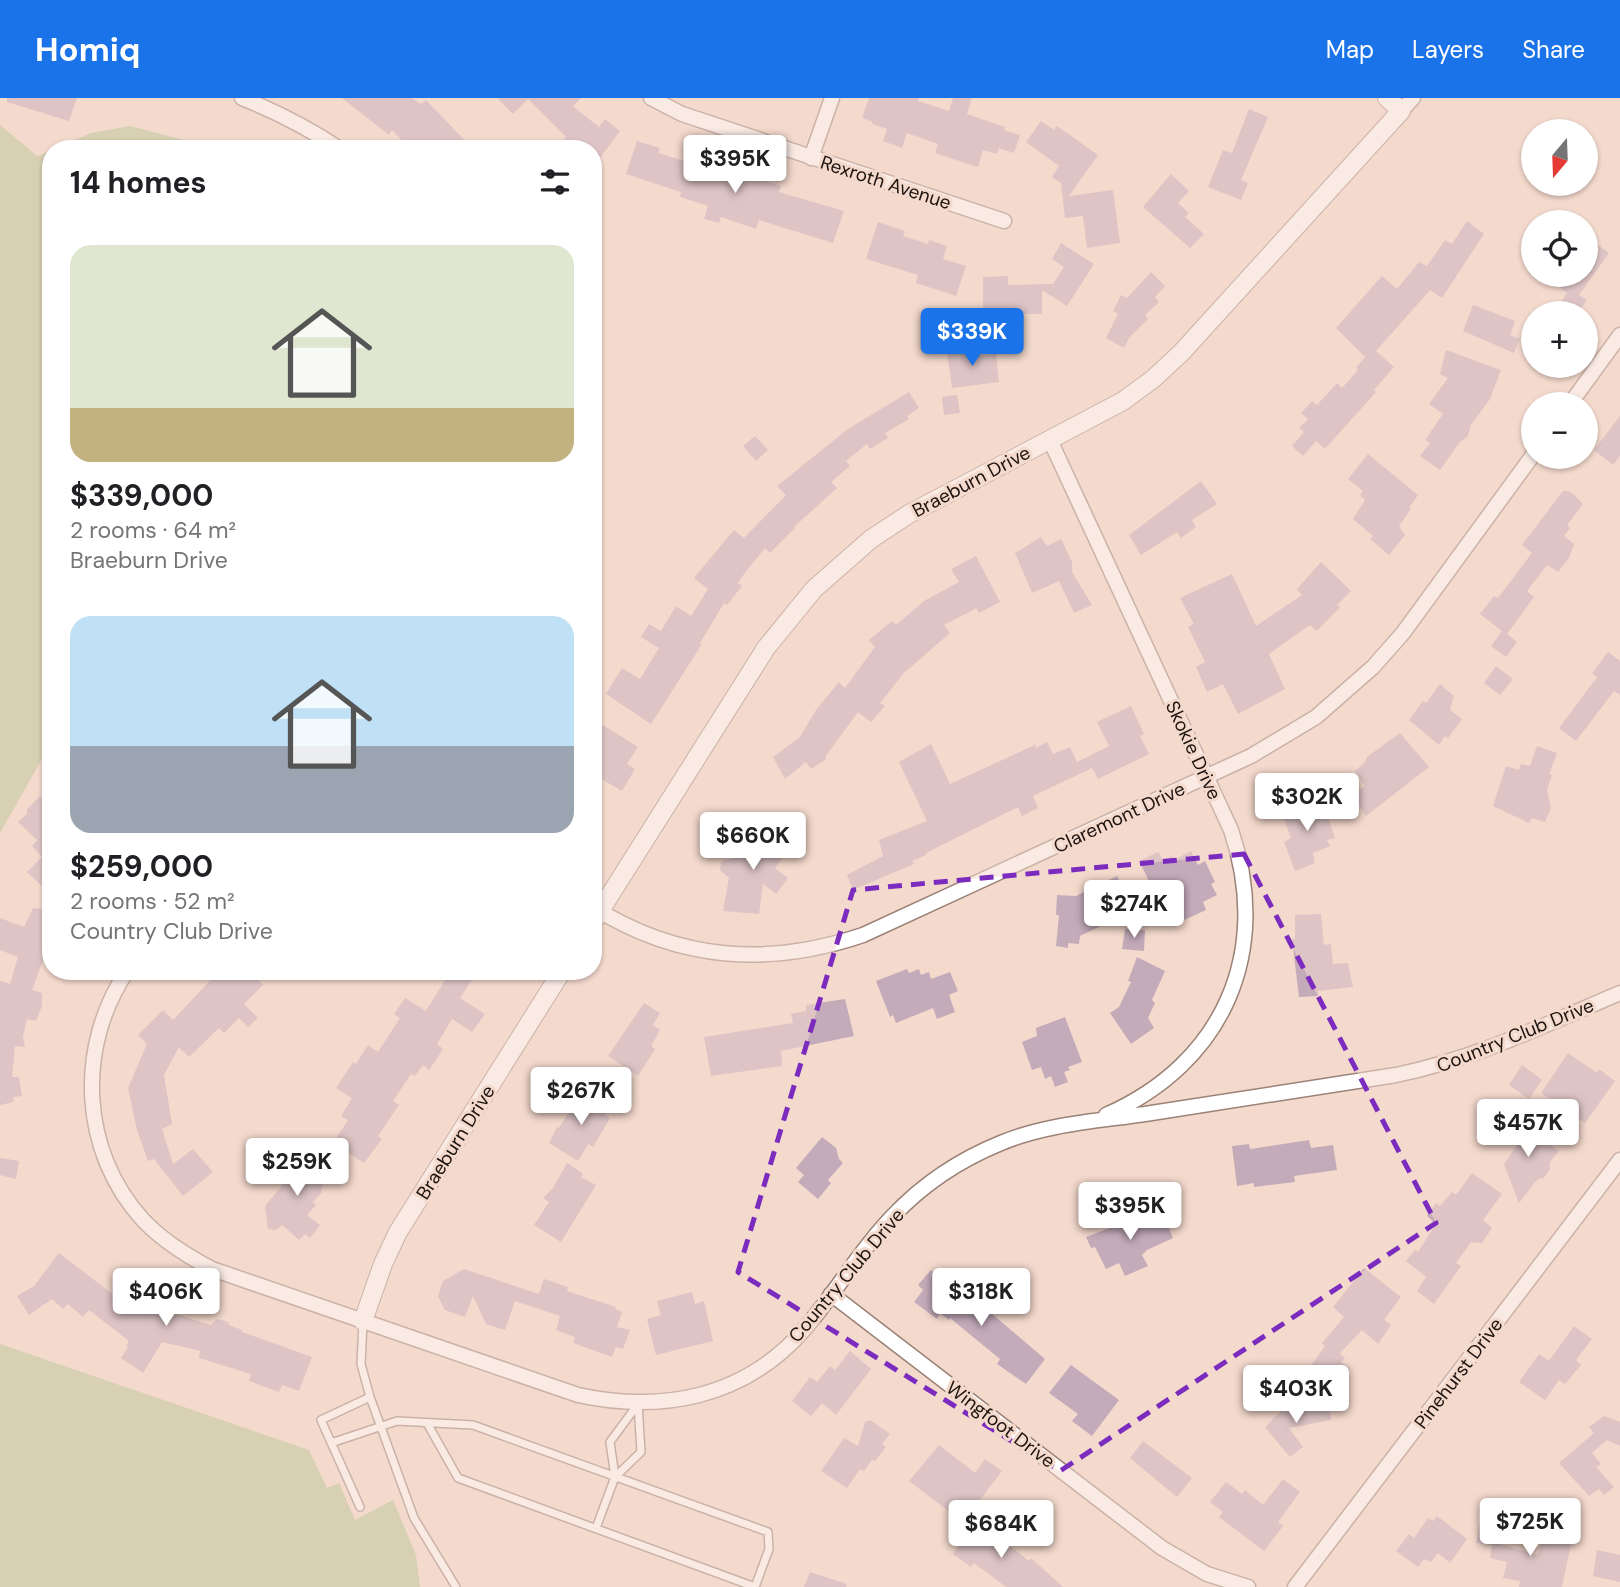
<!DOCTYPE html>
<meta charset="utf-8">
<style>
body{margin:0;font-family:"DM Sans",sans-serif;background:#f2f2f2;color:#202124;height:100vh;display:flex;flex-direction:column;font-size:26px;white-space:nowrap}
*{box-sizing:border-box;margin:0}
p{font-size:23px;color:#757577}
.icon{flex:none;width:38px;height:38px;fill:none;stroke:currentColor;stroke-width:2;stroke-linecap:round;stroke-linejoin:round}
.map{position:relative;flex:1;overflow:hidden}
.side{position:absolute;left:42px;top:42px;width:560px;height:840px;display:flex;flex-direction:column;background:#fff;border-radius:28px;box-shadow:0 2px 5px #0004}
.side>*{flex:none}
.needle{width:46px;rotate:199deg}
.tools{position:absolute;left:1521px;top:21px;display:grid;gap:14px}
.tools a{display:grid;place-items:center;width:77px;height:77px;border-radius:50%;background:#fff;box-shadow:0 2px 5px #0004;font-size:35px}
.price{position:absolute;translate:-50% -60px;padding:0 16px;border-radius:7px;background:#fff;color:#222;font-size:23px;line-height:46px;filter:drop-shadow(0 2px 4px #0008)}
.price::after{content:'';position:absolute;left:50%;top:42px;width:21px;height:16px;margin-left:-10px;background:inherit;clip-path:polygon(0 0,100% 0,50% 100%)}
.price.current{background:#1a73e8;color:#fff}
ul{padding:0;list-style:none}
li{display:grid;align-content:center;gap:14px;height:371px;padding:0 28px}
li span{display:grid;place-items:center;height:217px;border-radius:21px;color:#555}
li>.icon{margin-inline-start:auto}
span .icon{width:126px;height:126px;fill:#fffc;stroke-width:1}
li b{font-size:30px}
h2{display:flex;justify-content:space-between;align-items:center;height:84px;padding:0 28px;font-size:30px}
header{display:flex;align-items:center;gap:42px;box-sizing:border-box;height:98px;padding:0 35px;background:#1a73e8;color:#fff}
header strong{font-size:33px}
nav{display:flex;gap:38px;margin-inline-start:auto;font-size:24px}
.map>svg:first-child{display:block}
</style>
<header>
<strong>Homiq</strong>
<nav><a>Map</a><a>Layers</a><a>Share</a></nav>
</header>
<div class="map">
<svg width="1620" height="1489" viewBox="0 0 1620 1489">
<rect width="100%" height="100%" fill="#f4d9cd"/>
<path fill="#b3c690" d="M0 27 37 58 51 53V645L0 735Z
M130 28 218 51H55L91 35Z
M0 1246 309 1352 327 1390 339 1385 355 1422 393 1402 416 1457 420 1489H0Z"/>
<path fill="#c4abba" d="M7 0H77L69 23 7 4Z
M342 0H412L421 6 426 2 473 51H410L392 32 389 37Z
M497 0H581L573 8 599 29 605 21 620 33 600 60 593 55V51H567L561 46 566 39 528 1 513 16Z
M869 0H919L918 3 949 13 953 0H972L967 16 1005 29 1004 32 1020 37 1014 55 999 50 997 56 983 52 978 69 935 55 938 46 907 35 902 50 883 43 887 31 872 26 873 24 862 20Z
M1249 11 1268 19 1241 82 1248 85 1241 102 1208 89 1223 52 1232 55Z
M1041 23 1054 32 1057 28 1098 57 1069 98 1113 92 1120 145 1087 150 1083 118 1065 120 1061 85 1052 79 1059 68 1026 44Z
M637 43 660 50 658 55 688 64 689 60 708 66 706 72 744 84 746 77 781 88 779 94 844 113 833 145 759 122 756 131 721 119 719 125 704 121 708 108 680 99 681 94 626 76Z
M1171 76 1189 93 1178 105 1189 115 1185 119 1204 136 1190 150 1143 109Z
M1467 123 1484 136 1442 200 1430 192 1376 253 1394 269 1374 292 1376 294 1325 351 1316 343 1303 358 1292 348 1304 334 1299 330 1308 321 1301 315 1312 303 1317 307 1337 285 1342 290 1358 272 1356 270 1365 259 1336 230 1382 178 1397 191 1419 164 1427 168 1445 142 1452 146Z
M878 124 905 133 903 138 928 146 929 142 947 148 943 161 966 168 956 198 916 185 918 177 866 161Z
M1586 138 1609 155 1579 197 1587 202 1578 215H1572L1559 207 1567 195 1542 177H1586Z
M1061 145 1094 166 1067 208 1042 192V216H1023L1024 226 1001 227V220H991V216H983V179L1008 178V187L1053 186 1064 169 1052 161Z
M1151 174 1165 188 1155 199 1159 204 1145 217 1148 221 1129 240 1124 250 1106 240 1118 216 1113 213 1121 197 1127 200Z
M1473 207 1515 223 1510 237 1520 241 1514 255 1463 233Z
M979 251 980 257 996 255 999 284 952 290 947 255Z
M1446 252 1501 272 1490 301 1471 327 1468 338 1460 344 1440 372 1420 358 1430 345 1425 342 1443 316 1429 306 1448 280 1440 276Z
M909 294 919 310 907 318 909 321 885 335 888 340 870 351 867 346 846 363 850 368 831 384 837 390 794 429 795 430 770 455 765 450 744 476 738 485 742 488 727 507 724 505 700 545 702 546 651 626 606 596 622 570 640 581 659 550 641 539 649 526 661 533 676 508 691 518 708 491 694 480 734 432 744 440 786 397 777 388 848 331Z
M957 297 960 315 944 317 942 299Z
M1620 318V358L1613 367 1594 352Z
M755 338 768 352 756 363 743 348Z
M1368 356 1418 397 1409 410 1411 411 1399 428 1405 437 1389 457 1370 441 1373 438 1353 421 1365 402 1360 397 1363 393 1348 381Z
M1201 383 1217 406 1192 422 1196 429 1181 440 1177 434 1141 457 1129 437Z
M1563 393H1568L1574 397 1583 406 1567 427 1570 430 1564 438 1574 446 1569 460 1558 474 1547 467 1527 493 1534 499 1507 536 1517 544 1506 559 1491 548 1502 533 1480 516 1494 498 1498 500 1532 455 1522 447Z
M1041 439 1047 448 1061 441 1072 464V474L1092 507 1074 515 1059 483 1032 495 1015 455Z
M976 458 1000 504 979 515 977 510 944 527 950 535 904 575 880 605 885 608 871 624 858 614 825 659 826 661 811 671 806 664 785 681 773 659 800 639 816 612 839 584 845 590 875 549 869 542 892 523 896 527 924 503 959 484 951 471Z
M1321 464 1351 493 1337 507 1340 509 1317 533 1310 527 1269 556 1285 591 1238 616 1223 586 1207 594 1196 569 1205 564 1188 529 1194 526 1180 500 1232 476 1256 528 1302 497 1297 491Z
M1608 554 1620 563V597L1614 593 1576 643 1559 630 1597 579 1592 575Z
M1496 568 1513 581 1500 597 1484 585Z
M1440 586 1454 598 1450 612 1462 621 1448 640 1445 638 1439 647 1409 622 1423 603 1426 605Z
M1131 608 1144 636 1140 638 1149 656 1098 681 1092 670 1033 698 1038 710 1022 718 1018 709 926 755V757L912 763 914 766 853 792 847 777 883 758 879 742 927 723 899 664 931 646 950 686 1035 647 1036 650 1047 644 1053 656 1070 649 1077 664 1109 648 1097 624Z
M603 627 638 649 627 666 635 671 622 693 593 676V644Z
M1400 635 1429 669 1366 718 1352 697 1365 688 1355 673 1365 664 1367 659Z
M1537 648 1557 655 1549 676 1552 677 1547 692 1551 710 1545 724 1532 720 1529 725 1493 708 1506 668 1519 672 1521 666 1530 668Z
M40 698 51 708V797L27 774 42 759 32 748 37 742 18 724 27 716V711Z
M1321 699 1335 740 1327 742 1330 748 1313 755 1315 765 1295 773 1284 744 1291 740 1282 716Z
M766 729 783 743 775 755 782 760 775 770 788 780 776 796 763 786 759 816 723 813 729 780 720 772 721 765 724 762 731 761 742 749V736L746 733 751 732 760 738Z
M1191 753 1198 767 1205 763 1215 784 1211 786 1217 797 1203 804 1206 812 1184 822 1168 789 1155 795 1139 763 1158 754 1163 762 1172 758 1174 762Z
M1117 778 1134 812 1080 838 1079 846 1068 845V850L1056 848 1059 817H1056L1057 797 1076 798Z
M33 810 51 812V854L47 852 32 892 42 895V908L36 923 27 921 23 939 25 949 15 948 12 979H19L22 998 13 999 14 1004 0 1007V883L10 886 18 859 0 852V820L24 829Z
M1321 816 1324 847 1331 846 1333 866 1348 865 1353 889 1318 893V898L1299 899 1292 841H1295V817Z
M1125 831 1145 832 1144 853 1122 851Z
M1137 859 1165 873 1152 902 1155 905 1148 920 1154 930 1131 946 1110 915 1119 909 1131 884 1128 883Z
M907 871 909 875 919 871 921 877 929 874 931 881 950 874 958 893 949 897 955 914 937 921 933 910 896 925 893 917 890 919 876 883Z
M219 873H250L263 887 244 906 258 920 248 929 239 920 224 935 219 930 189 959 179 949 164 977 172 1026 162 1031 173 1066 193 1051 213 1074 183 1098 154 1061 148 1063 137 1032 128 990 147 946 138 937 163 912 173 922Z
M432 873H478L460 900 485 916 472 934 452 921 437 946 443 951 429 972 423 967 415 978 411 976 393 1003 399 1007 378 1038 382 1041 364 1065 336 1047 339 1041 337 1039 348 1022 341 1018 352 1000 336 990 353 964 356 966 368 947 378 954 400 920 394 916 405 900 426 913 445 882Z
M845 901 854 938 781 953 782 968 711 978 704 939 793 925 791 916 806 913V907Z
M644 905 660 915 653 927 660 932 651 948 655 951 638 978 608 958Z
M1065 919 1082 964 1068 969 1070 972 1064 974 1068 984 1055 989 1051 978 1045 981 1041 969 1032 972 1022 944 1037 938 1036 930Z
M1568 955 1597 975 1599 971 1615 983 1585 1025 1541 995Z
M1522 967 1542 982 1529 1001 1509 987Z
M582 993 609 1010 605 1017 610 1020 593 1049 588 1046 578 1063 549 1045 557 1029 559 1030Z
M1515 1021 1559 1053 1550 1064V1071L1543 1081 1540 1080 1535 1084 1519 1105 1504 1066 1520 1043 1506 1032Z
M822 1039 836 1050 839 1061 843 1065 828 1082 831 1085 818 1101 798 1084 804 1077 796 1070Z
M1309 1042 1311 1050 1333 1047 1337 1072 1294 1078 1295 1084 1254 1089V1085L1237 1088 1232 1048 1249 1046 1250 1051Z
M304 1052 322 1066 319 1071 330 1080 322 1088 321 1095 313 1104 316 1107 307 1117 320 1127 310 1140 305 1136 299 1142 282 1127 276 1132 268 1131 265 1108 284 1085 280 1081Z
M0 1060 19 1063 16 1081 0 1077Z
M567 1065 583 1076 581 1079 596 1087 561 1144 534 1127 549 1104 543 1100 553 1090Z
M1472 1075 1502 1096 1483 1122 1492 1130 1482 1145 1471 1144 1456 1165 1461 1168 1434 1206 1417 1193 1426 1179 1406 1163 1415 1152 1418 1154 1436 1126 1427 1118 1436 1105 1440 1108 1452 1094 1456 1097Z
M1129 1117H1133L1138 1127 1163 1117 1173 1140 1147 1152 1142 1157 1148 1168 1125 1178 1119 1165 1106 1171 1095 1149 1091 1150 1086 1139 1118 1127 1117 1122Z
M59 1155 119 1201 130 1186 175 1216 211 1227 217 1221 228 1224 229 1227 242 1232V1234L312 1259 299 1293 282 1287 279 1294 249 1283 251 1276 199 1260 200 1253 162 1244 143 1275 121 1260 128 1249 126 1248 129 1243 89 1212 83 1219 68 1206 63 1211 52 1201 29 1217 17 1198 34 1188Z
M1364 1170 1401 1199 1384 1222 1391 1227 1378 1246 1362 1232 1340 1255 1345 1260 1341 1264 1350 1270 1343 1279 1327 1272 1329 1292 1305 1276 1325 1248 1322 1245 1344 1219 1333 1209Z
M464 1171 539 1196 544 1181 568 1189 567 1193 616 1209 615 1211 622 1214 617 1229 630 1232 623 1251 616 1249 612 1259 573 1245 575 1239 556 1232 560 1218 515 1203 505 1232 486 1226 473 1198 465 1219 445 1212 438 1198 443 1183Z
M931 1172 950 1187 951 1197 978 1218 985 1210 1045 1261 1026 1286 997 1266 1000 1261 950 1220 949 1222 940 1215 937 1221 914 1204 923 1192 918 1187Z
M692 1194 695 1206 704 1203 713 1243 656 1257 647 1221 661 1217 657 1203Z
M1574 1228 1592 1241 1576 1262 1581 1267 1565 1286 1559 1282 1545 1302 1519 1284 1539 1256 1549 1263Z
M850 1253 871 1271 836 1317 822 1305 811 1318 792 1303 810 1279 817 1284 830 1268 835 1272Z
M1071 1267 1119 1302 1092 1338 1072 1323 1078 1316 1049 1295Z
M1330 1306 1331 1322 1289 1330 1303 1349 1290 1359 1265 1329 1282 1312Z
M1604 1318 1620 1324V1348L1607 1342 1592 1355 1601 1366 1596 1369 1614 1389 1604 1397 1599 1391 1589 1398 1559 1365 1594 1335 1589 1329Z
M870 1322 890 1336 882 1346 886 1349 875 1363 872 1362 864 1373 860 1371 847 1390 821 1373 844 1340 858 1348 865 1324Z
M1143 1343 1192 1380 1177 1399 1130 1360Z
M939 1347 975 1375 985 1361 1002 1373 970 1415 958 1406 950 1414 909 1383Z
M1283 1381 1300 1394 1278 1424 1283 1428 1264 1453 1219 1419 1223 1414 1210 1404 1226 1384 1242 1396 1245 1392 1263 1407Z
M972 1418 1029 1463 1031 1460 1063 1489H1006L974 1465 971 1469 953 1456 970 1434Z
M1437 1418 1467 1441 1450 1465 1438 1455 1431 1464 1424 1461 1418 1469 1396 1453 1409 1436 1414 1440 1428 1420 1433 1423Z
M1481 1418 1496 1421 1493 1444 1538 1457 1545 1432 1572 1441 1562 1489H1519L1520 1483 1503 1480 1507 1464 1490 1460 1492 1447 1476 1445Z
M1597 1452 1620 1457V1484L1593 1478Z
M810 1474 847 1486 846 1489H804Z"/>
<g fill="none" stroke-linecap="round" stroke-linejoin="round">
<defs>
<path id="service" d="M363 1224 361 1266 370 1299 414 1420 456 1489
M638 1306 641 1354 615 1379 610 1344Z
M427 1325 458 1380 755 1489
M331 1345 397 1323 473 1327 768 1434 769 1451 755 1489
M360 1409 321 1322 370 1299
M596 1430 615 1379"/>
<path id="minor" d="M242 0C277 14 308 30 340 51
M651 0 682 16 1004 123
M1401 13 1413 0
M811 60 832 0
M1570 306 1620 237
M1050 342 1231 732C1272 854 1224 965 1106 1017
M593 809C679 863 768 869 863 837L1251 658 1316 619 1373 569 1403 535 1533 357
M127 873C76 949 80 1053 143 1122 163 1143 187 1158 212 1171L578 1297C661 1315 742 1300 801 1235 834 1198 858 1154 892 1119 923 1086 959 1062 1001 1045 1046 1026 1098 1023 1145 1016 1229 1003 1313 990 1396 977 1475 961 1547 926 1620 895
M831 1196 1162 1450 1207 1476 1248 1489
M1295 1489 1620 1062"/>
<path id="tertiary" d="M593 824 766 550 814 491 871 441 909 416 1123 303 1153 281 1181 255 1401 13 1387 0
M363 1223 383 1166 398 1134 562 873"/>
</defs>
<use href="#service" stroke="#9b8277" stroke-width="10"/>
<use href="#minor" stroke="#9b8277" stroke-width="17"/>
<use href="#tertiary" stroke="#9b8277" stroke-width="20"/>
<use href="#service" stroke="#fff" stroke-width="7"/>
<use href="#minor" stroke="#fff" stroke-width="14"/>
<use href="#tertiary" stroke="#fff" stroke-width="18"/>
</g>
<path d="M0 0H1620V1489H0ZM1244 756 1436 1125 1060 1373 738 1174 853 792Z" fill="#f4d9cd" fill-opacity=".55" fill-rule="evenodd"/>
<path fill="none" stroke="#7b2cbf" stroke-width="5" stroke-dasharray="14 9" stroke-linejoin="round" d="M1244 756 1436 1125 1060 1373 738 1174 853 792Z"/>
<g text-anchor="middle" stroke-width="6" stroke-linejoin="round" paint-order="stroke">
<g font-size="19" fill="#1d130f" stroke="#f4d9cd">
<text transform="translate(886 84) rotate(18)" y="7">Rexroth Avenue</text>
<text transform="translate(971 383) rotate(-28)" y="7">Braeburn Drive</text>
<text transform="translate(1194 652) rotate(65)" y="7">Skokie Drive</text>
<text transform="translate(1119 719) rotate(-25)" y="7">Claremont Drive</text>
<text transform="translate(1515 937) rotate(-22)" y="7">Country Club Drive</text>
<text transform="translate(455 1044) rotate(-58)" y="7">Braeburn Drive</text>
<text transform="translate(846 1177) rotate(-50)" y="7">Country Club Drive</text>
<text transform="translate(1458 1275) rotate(-53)" y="7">Pinehurst Drive</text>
<text transform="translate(1001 1326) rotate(37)" y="7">Wingfoot Drive</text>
</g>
</g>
</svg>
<div class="tools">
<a><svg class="needle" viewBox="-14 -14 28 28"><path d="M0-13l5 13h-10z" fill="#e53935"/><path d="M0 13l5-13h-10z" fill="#757577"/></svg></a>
<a><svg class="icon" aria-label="locate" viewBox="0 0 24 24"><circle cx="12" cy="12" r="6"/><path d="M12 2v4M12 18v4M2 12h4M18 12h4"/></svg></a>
<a>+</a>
<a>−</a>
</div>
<b class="price" style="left:735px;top:97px">$395K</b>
<b class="price current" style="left:972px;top:270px">$339K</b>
<b class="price" style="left:1307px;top:735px">$302K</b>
<b class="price" style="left:753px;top:774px">$660K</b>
<b class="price" style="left:1134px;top:842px">$274K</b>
<b class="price" style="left:581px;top:1029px">$267K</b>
<b class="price" style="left:1528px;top:1061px">$457K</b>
<b class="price" style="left:297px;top:1100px">$259K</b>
<b class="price" style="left:1130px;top:1144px">$395K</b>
<b class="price" style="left:166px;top:1230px">$406K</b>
<b class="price" style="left:981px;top:1230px">$318K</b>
<b class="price" style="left:1296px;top:1327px">$403K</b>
<b class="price" style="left:1530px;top:1460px">$725K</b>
<b class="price" style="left:1001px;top:1462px">$684K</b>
<section class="side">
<h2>14 homes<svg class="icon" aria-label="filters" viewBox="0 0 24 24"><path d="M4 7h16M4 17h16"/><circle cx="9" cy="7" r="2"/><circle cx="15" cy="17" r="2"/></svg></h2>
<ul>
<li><span style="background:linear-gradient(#dfe7d0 75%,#c2b280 0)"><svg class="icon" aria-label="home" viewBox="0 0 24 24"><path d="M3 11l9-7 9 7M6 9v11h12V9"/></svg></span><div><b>$339,000</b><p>2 rooms · 64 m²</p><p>Braeburn Drive</p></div></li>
<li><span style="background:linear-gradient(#bfe0f5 60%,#9aa5b1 0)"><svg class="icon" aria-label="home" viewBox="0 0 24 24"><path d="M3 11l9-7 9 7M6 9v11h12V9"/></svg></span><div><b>$259,000</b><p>2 rooms · 52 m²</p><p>Country Club Drive</p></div></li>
</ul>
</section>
</div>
